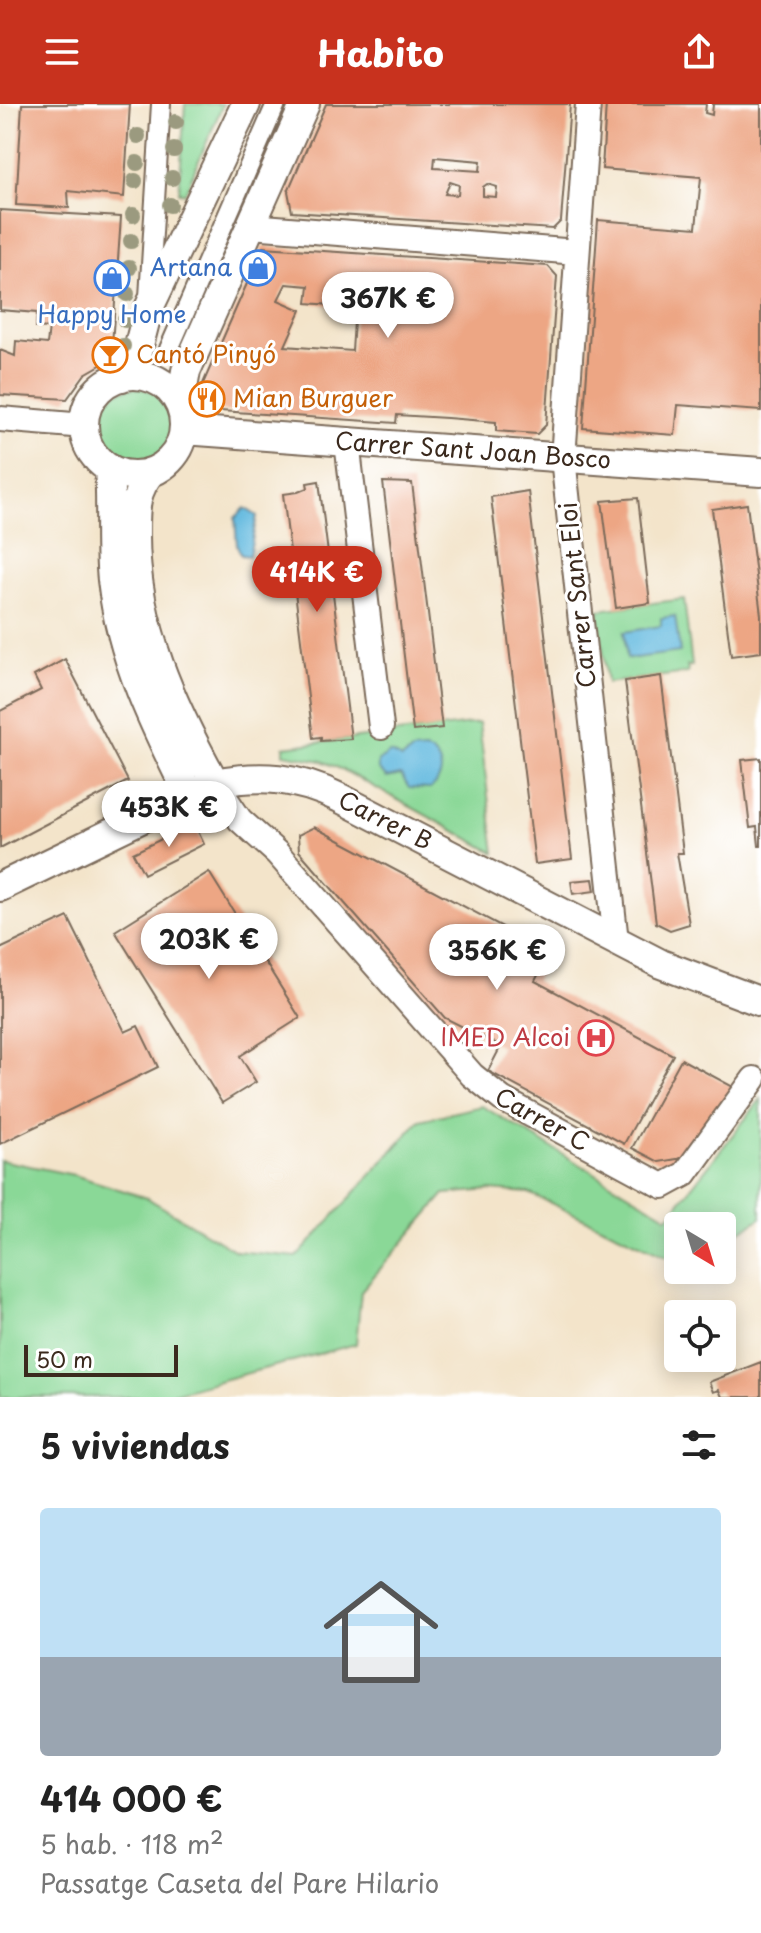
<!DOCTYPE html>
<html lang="es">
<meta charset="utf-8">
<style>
body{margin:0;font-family:"Playpen Sans",sans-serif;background:#f2f2f2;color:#222;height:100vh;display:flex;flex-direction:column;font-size:30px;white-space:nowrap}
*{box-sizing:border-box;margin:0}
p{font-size:26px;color:#767676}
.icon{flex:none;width:44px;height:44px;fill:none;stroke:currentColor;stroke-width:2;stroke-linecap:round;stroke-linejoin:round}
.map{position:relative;height:1293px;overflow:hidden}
.side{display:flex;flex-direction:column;background:#fff;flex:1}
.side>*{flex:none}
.needle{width:52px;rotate:142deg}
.buttons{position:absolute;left:664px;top:1108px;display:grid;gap:16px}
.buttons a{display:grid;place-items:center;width:72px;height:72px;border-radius:8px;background:#fff;box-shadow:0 4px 20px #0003;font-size:40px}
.scale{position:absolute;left:24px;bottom:20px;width:154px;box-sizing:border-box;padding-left:8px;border:4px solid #3b2a1e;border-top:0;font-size:22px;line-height:28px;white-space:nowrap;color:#3b2a1e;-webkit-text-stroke:6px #fff;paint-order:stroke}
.price{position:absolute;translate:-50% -68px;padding:0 18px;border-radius:28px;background:#fff;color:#222;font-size:26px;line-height:52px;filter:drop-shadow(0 2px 4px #0008)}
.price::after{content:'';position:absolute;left:50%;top:48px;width:24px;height:18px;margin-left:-12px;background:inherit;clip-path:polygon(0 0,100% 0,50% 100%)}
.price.selected{background:#c8321e;color:#fff}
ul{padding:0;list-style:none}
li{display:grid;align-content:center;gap:16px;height:424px;padding:0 40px}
li span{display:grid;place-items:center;height:248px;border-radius:8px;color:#555}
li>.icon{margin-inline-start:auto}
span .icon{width:144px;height:144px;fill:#fffc;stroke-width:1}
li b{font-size:34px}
h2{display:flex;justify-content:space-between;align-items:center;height:96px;padding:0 40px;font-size:34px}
header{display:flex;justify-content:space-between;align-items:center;height:104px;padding:0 40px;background:#c8321e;color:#fff;font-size:36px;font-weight:700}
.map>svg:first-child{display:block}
</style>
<header><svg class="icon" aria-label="menu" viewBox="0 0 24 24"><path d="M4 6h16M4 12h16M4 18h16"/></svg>Habito<svg class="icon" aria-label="share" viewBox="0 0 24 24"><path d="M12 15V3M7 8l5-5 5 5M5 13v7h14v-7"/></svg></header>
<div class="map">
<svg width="761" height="1293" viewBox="0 0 761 1293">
<rect width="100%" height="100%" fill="#fff"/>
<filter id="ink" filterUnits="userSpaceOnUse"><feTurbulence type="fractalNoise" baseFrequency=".0125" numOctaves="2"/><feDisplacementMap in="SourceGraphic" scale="16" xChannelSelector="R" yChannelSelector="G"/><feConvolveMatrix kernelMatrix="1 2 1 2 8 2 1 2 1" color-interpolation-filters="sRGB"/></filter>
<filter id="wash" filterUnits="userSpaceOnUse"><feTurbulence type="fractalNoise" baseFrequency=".006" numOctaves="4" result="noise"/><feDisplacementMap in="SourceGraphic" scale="32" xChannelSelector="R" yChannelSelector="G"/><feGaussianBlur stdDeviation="1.8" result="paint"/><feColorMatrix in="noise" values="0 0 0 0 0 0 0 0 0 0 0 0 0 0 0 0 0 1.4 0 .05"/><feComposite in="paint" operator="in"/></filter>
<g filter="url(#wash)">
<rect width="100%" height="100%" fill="#f3e4ca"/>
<path fill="#8ad897" stroke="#62815a" stroke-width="2" d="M185 0H223L185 89 179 88Z
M97 322a38 38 0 1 1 76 0a38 38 0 1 1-76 0Z
M684 495 692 562H687L688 569 607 579 598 506Z
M479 619 495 749 345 667 322 657 284 650V643Z
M761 995V1114L722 1139V1122H678V1154L666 1152 529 1089 490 1086 445 1090 361 1187 356 1240 159 1293H0V1056L74 1071 147 1094 236 1147 297 1153 420 1016 482 1002 668 1113Z"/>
<path fill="#62b9df" stroke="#4e727e" stroke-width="2" d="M245 404 257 412 249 452 241 451 237 441 235 414Z
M675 512 680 548 627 555 624 528 661 522V514Z
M425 646 433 649C444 662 444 674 430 685L409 684 401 671 387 674 378 665V657L390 649 402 655 412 647Z"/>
<g id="blocks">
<path fill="#eda684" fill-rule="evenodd" d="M22 0H130L124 93 68 87 69 104 16 101Z
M326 0H570L561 117 553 125 292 108 288 87ZM435 53 481 57 480 67 434 64ZM450 78 459 81 458 91 445 90ZM487 80 497 83 496 93 483 92V83Z
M606 0H706L705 9 712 11 713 0H761V307L678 301 675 331 583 324 598 116 696 124 701 73 602 65Z
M0 106 121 113 111 255 85 270 67 295 0 291V246L15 252 16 237 47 240 49 224 36 223 37 209 0 206Z
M263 143 548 162 557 172 546 321 537 330 496 327V318L447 314 397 311 396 319 205 306 198 291ZM286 180 309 182 307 199 355 203 352 247 285 242 301 206 278 196Z
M319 377 351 635 321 637V633L313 634 283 390 298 388 308 384 307 379Z
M383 378 412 379 442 624 413 627Z
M528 387 572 755 535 760 491 393Z
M638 394 650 499 616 504 602 397Z
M747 400 761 511V548L731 552 712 405Z
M65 555 128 677 0 744V607L41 586 34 572Z
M661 572 683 749H677L689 820 670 826 656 819 625 577Z
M761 654V742H759L757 723 750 724 742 656Z
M194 719 204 740 144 770 133 749Z
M314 723 550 848 535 877 673 951 624 1040 488 967 501 942 445 914 299 747 298 731Z
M209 768 300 914 240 952 256 978 222 999 115 827Z
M593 775 595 787 573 790 571 777Z
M68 813 125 928 138 922 158 963 0 1040V845Z
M681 955 737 985 683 1054 659 1058 632 1044Z
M761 1258V1293H722L719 1286 713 1288 709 1278Z"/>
</g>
</g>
<g filter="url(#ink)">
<use href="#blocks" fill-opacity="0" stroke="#7b6b5a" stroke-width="2"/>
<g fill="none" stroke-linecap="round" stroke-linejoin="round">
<defs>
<path id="pedestrian" d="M149 193 161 0
M169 245 276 0"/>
<path id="minor" d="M588 0 563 354 616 837
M251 122 577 148
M0 315 85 322
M347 338 381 623
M215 679 240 716 277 749 472 971 502 995 663 1082 685 1070 754 975"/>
<path id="tertiary" d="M84 321a50 50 0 1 1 100 0a50 50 0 1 1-100 0Z
M122 273 138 245 148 206 246 0
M180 301 186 267 305 0
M184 326 761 368
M109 365C112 402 108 439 112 476 121 554 154 621 189 691
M151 368C134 388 135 406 135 431 135 522 172 601 215 679
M0 783 215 679C261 670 297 673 340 694L661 860 761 898"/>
</defs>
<use href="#pedestrian" stroke="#7b6b5a" stroke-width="22"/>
<use href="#minor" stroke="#7b6b5a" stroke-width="28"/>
<use href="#tertiary" stroke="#7b6b5a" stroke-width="32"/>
<use href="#pedestrian" stroke="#fff" stroke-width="18"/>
<use href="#minor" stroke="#fff" stroke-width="24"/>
<use href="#tertiary" stroke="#fff" stroke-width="28"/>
</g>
<g fill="#9b9a7f">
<circle cx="176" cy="18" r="8"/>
<circle cx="138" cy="32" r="8"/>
<circle cx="174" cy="46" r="8"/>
<circle cx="137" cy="59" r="8"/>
<circle cx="172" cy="74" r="8"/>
<circle cx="135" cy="77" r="8"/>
<circle cx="170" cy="101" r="8"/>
<circle cx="133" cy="111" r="8"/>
<circle cx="131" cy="137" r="8"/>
<circle cx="129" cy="164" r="8"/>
<circle cx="127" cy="190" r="8"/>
<circle cx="125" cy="216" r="8"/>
<circle cx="123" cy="242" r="8"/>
</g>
</g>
<defs>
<symbol id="shop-ring" viewBox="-11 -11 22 22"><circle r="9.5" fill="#fff" stroke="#3f7fe0" stroke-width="1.5"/><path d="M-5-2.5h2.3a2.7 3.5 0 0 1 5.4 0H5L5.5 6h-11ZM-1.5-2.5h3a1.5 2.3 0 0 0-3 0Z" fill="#3f7fe0"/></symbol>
<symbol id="bar-ring" viewBox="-11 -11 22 22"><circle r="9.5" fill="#fff" stroke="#e8710a" stroke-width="1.5"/><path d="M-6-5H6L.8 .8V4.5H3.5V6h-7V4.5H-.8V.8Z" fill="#e8710a"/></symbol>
<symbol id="restaurant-ring" viewBox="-11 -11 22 22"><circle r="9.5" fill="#fff" stroke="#e8710a" stroke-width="1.5"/><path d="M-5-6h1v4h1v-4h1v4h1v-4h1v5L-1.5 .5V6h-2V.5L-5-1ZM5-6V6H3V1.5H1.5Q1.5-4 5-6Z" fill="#e8710a"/></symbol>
<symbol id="hospital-ring" viewBox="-11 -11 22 22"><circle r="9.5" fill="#fff" stroke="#e0444e" stroke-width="1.5"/><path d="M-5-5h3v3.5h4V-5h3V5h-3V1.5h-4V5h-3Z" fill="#e0444e"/></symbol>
</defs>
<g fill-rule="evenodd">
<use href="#shop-ring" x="238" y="144" width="40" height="40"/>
<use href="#shop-ring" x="92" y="154" width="40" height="40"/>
<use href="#bar-ring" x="90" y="231" width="40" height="40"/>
<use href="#restaurant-ring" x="187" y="275" width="40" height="40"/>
<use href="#hospital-ring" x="576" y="914" width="40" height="40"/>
</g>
<g text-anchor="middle" stroke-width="6" stroke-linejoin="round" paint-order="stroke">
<g font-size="24" fill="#366cbe" stroke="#fff" text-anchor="end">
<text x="232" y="172">Artana</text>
<text x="112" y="219" text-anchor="middle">Happy Home</text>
</g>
<g font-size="24" fill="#c56008" stroke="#fff" text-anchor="start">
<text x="136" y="259">Cantó Pinyó</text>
<text x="233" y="303">Mian Burguer</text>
</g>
<g font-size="24" fill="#3b2a1e" stroke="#fff">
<text transform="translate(473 347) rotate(4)" y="8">Carrer Sant Joan Bosco</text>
<text transform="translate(578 491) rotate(-96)" y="8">Carrer Sant Eloi</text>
<text transform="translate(385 717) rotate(27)" y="8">Carrer B</text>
<text transform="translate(542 1016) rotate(29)" y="8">Carrer C</text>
</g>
<g font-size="24" fill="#be3a42" stroke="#fff" text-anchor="end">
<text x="570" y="942">IMED Alcoi</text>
</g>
</g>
</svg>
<div class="buttons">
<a><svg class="needle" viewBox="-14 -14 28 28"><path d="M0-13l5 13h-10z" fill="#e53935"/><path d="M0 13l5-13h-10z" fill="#767676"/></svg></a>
<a><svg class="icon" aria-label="locate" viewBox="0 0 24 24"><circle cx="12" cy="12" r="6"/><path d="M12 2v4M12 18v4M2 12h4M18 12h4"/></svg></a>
</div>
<div class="scale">50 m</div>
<b class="price" style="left:388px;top:236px">367K €</b>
<b class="price selected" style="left:317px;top:510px">414K €</b>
<b class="price" style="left:169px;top:745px">453K €</b>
<b class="price" style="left:209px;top:877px">203K €</b>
<b class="price" style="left:497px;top:888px">356K €</b>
</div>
<section class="side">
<h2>5 viviendas<svg class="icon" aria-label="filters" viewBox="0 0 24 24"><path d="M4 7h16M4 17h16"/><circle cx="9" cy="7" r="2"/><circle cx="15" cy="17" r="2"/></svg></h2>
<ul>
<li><span style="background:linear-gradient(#bfe0f5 60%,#9aa5b1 0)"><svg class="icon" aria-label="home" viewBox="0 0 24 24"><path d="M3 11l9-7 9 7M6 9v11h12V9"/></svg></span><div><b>414 000 €</b><p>5 hab. · 118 m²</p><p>Passatge Caseta del Pare Hilario</p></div></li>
</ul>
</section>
